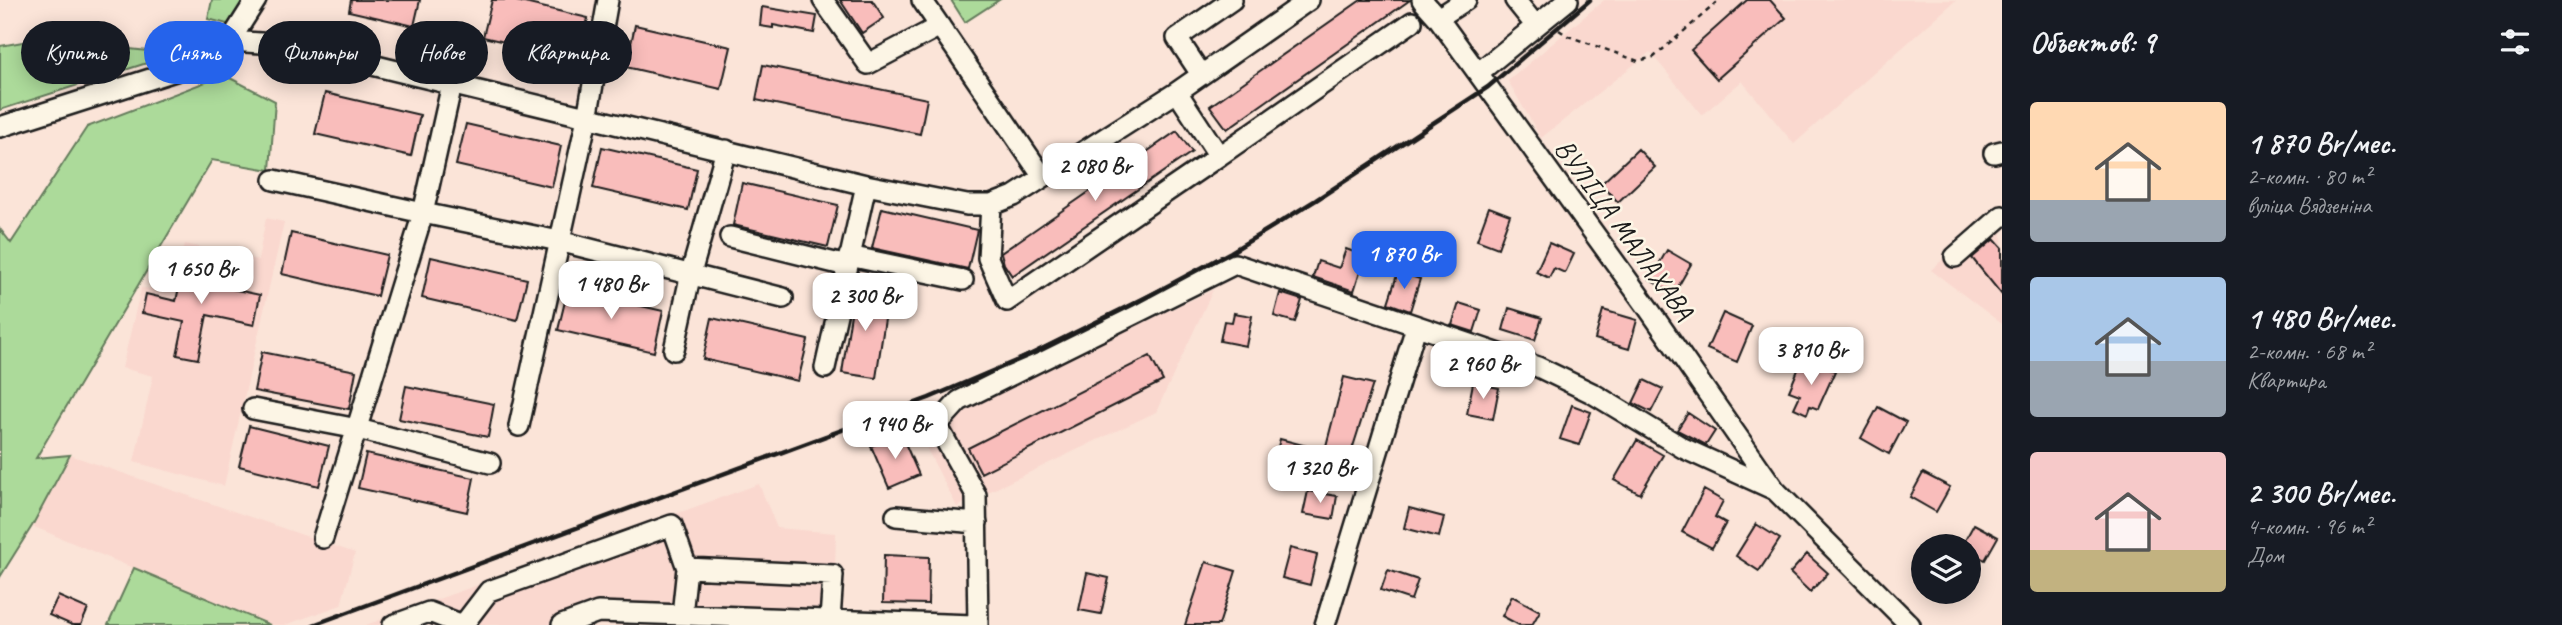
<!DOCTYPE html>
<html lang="ru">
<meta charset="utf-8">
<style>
body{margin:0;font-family:Caveat,sans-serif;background:#20242c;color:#f1f3f6;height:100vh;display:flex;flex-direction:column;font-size:26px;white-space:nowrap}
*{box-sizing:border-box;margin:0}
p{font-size:23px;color:#9ea1a6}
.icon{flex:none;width:38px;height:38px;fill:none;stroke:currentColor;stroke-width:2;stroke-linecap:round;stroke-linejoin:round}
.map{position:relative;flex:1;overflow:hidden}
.side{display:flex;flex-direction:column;background:#171b24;width:560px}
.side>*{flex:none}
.guide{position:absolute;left:21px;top:21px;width:665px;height:63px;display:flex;gap:14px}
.buttons{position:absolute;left:1911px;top:534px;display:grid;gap:14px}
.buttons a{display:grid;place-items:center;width:70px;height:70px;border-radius:50%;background:#171b24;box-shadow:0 4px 18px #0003;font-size:35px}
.price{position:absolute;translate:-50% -60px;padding:0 16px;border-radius:14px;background:#fff;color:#222;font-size:23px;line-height:46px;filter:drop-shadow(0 2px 4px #0008)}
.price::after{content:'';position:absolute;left:50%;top:42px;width:21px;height:16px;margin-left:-10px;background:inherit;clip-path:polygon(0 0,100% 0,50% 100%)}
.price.on{background:#2563eb;color:#fff}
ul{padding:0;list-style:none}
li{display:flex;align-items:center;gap:21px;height:175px;padding:0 28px}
li span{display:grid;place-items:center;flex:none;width:196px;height:140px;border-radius:7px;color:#555}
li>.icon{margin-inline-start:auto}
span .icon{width:84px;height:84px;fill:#fffc;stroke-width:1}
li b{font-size:30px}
h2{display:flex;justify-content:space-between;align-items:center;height:84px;padding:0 28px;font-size:30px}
.pill{padding:0 24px;border-radius:32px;background:#171b24;box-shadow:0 4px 18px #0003;font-size:24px;line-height:63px}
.pill.on{background:#2563eb;color:#fff}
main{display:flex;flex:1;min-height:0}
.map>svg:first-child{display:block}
</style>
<main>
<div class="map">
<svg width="2002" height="625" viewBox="0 0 2002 625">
<rect width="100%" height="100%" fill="#fbe4d8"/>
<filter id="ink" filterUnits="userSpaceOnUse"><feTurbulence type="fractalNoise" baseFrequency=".0143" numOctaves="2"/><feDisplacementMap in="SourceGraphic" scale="14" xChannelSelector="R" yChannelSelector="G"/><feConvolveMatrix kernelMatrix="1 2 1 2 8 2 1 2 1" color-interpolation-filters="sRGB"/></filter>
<g filter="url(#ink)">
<path fill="#fad8cf" d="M1604 0H1956L1794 144 1742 81 1702 115 1650 52 1541 138 1508 81Z
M2002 207V324L1931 270Z
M266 218 284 222 224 486 134 462 153 376 122 368 141 288 172 289 185 244 258 260Z
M1213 290 1156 412 957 507 916 428Z
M70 455 355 553 341 605 285 625H270L32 526Z
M759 484 777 528 836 533 834 609 956 614V625H366Z"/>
<path fill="#acda9a" stroke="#647b5b" stroke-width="2" d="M212 0H248L231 25 208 19Z
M951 0H999L965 22Z
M39 39 175 54 0 110V46Z
M224 75 275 101 270 170 212 160 36 458 70 455 32 526 0 577V229L11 243 87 127Z
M134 568 270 625H108Z"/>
<path fill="#f9bdbb" stroke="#1c1c1c" stroke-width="2" d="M351 0H420L414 26 349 11Z
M492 0H512L588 18 579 59 483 37Z
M840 0H872L884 18 862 33Z
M1361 0H1410L1227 129 1210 106Z
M1747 0H1770L1786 18 1717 79 1691 50Z
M762 7 817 16 814 33 773 25V28L760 26Z
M635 25 731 47 721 89 626 67Z
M763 65 927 99 920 134 756 100Z
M325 93 420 115 411 156 315 134Z
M466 124 561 146 552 187 456 165Z
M1177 131 1192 152 1012 276 1004 264 1001 253Z
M602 147 697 169 688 210 593 188Z
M1638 149 1655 167 1618 202 1601 184Z
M742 183 838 205 828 247 733 225Z
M1489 207 1510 215 1498 248 1477 240Z
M882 208 977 230 968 269 872 248Z
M291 233 387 255 377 296 282 274Z
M1994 239 2002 248V295L1972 258Z
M1549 243 1574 254 1565 273 1554 268 1549 278 1536 272Z
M1346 249 1365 256 1354 291 1313 277 1318 261 1339 268Z
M1667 250 1691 264 1674 294 1650 280Z
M186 255 208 260 204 283 260 295 254 325 207 315 198 359 177 355 184 322 142 313 146 294 176 301Z
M431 257 527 279 517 320 422 298Z
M1398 272 1420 279 1410 311 1388 303Z
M855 288 889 293 876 378 842 373Z
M568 289 663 311 654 352 558 330Z
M1280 293 1302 300 1295 322 1274 316Z
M1459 303 1481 310 1474 332 1452 325Z
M1509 308 1542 318 1535 340 1503 330Z
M1603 310 1637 320 1629 349 1595 339Z
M1234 313 1252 316 1246 346 1220 341 1224 321 1232 322Z
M1723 313 1752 326 1737 362 1707 349Z
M712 318 808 340 798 381 703 359Z
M262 352 356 371 349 409 254 391Z
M1150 356 1163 381 981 473 968 448Z
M1818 364 1835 371 1818 409 1810 406 1807 414 1794 408 1800 395 1789 391 1800 365 1814 371Z
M1344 377 1373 384 1351 453 1326 446Z
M1644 380 1663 389 1651 412 1633 403Z
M1473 383 1499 388 1493 419 1467 414Z
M406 386 494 404 488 437 399 419Z
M1572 405 1591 412 1579 445 1560 439Z
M1878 407 1906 422 1889 454 1861 438Z
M1688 413 1715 431 1706 445 1677 430Z
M249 426 329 446 319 486 239 466Z
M901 434 919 475 889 488 871 446Z
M1280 439 1318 449 1310 476 1273 466Z
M1637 440 1663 455 1640 494 1614 480Z
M366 454 474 478 467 512 358 488Z
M1923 473 1950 487 1936 512 1910 497Z
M1704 490 1723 501 1715 517 1726 523 1712 548 1682 532Z
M1308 491 1337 496 1333 519 1303 514Z
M1409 508 1444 517 1439 537 1404 528Z
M1756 524 1780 539 1759 571 1736 556Z
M1974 524 1998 537 1985 560 1969 551V546H1962Z
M1290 548 1317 555 1310 585 1282 578Z
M1807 554 1828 573 1810 592 1790 573Z
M884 555 929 557 928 604 883 603Z
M1206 562 1236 571 1219 625H1185Z
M1388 570 1418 580 1411 600 1381 590Z
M1087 573 1109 578 1101 614 1079 610Z
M58 596 88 609 81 625H72L49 615Z
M1512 596 1540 611 1532 625H1519L1502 616Z"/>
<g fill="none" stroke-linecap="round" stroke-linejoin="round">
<defs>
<path id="minor" d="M823 0 868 64 940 26
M922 0 1043 177
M1422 0 1438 18 1648 308 1775 490 1910 625
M1515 0 1536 26
M1438 18 1466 0
M230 41 256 0
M1478 73 1568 0
M1201 74 1177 38 1232 0
M1177 92 1219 156 1412 22
M0 127 197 64 230 41 290 45 866 185 967 205H991L1014 196 1177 92 1309 0
M1994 153 2002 151
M274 180 423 213 559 241 783 298
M991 205 988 258 1007 301 1219 156
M730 237 847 266
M849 256 963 280
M1955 257 2002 216
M674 350 691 273 726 150
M825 368 866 185
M253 409 358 429 490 463
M519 426 587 118 608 0
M896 516 977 523
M323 538 423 213 452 84
M687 568 833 575 830 620
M393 625 429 612 463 625
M463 625 489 591 672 525 687 568 682 615
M562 625 598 612 974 625
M978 625 976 495 937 425 959 401 1235 264 1538 367 1592 393 1683 448 1775 490
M1325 625 1416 327"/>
</defs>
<use href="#minor" stroke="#1c1c1c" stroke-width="24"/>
<path stroke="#1c1c1c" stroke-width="2.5" stroke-dasharray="5 5" stroke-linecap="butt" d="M1559 30 1568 36 1638 61 1654 57 1720 0"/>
<use href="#minor" stroke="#fcf5e5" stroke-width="19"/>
<path stroke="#1c1c1c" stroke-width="4.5" d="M313 625 929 398 1037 352 1132 305 1231 252 1316 200 1488 87 1590 0"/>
</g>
</g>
<g text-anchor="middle" stroke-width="5" stroke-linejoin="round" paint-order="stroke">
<g font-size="28" fill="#1c1c1c" stroke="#fcf5e5">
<text transform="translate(1625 229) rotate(54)" y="10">ВУЛІЦА МАЛАХАВА</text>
</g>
</g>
</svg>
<div class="buttons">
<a><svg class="icon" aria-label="layers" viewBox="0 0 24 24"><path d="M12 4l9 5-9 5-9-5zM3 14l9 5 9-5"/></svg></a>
</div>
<b class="price" style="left:1095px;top:203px">2 080 Br</b>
<b class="price on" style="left:1404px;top:291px">1 870 Br</b>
<b class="price" style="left:201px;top:306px">1 650 Br</b>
<b class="price" style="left:611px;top:321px">1 480 Br</b>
<b class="price" style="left:865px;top:333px">2 300 Br</b>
<b class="price" style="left:1811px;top:387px">3 810 Br</b>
<b class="price" style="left:1483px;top:401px">2 960 Br</b>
<b class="price" style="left:895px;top:461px">1 940 Br</b>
<b class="price" style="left:1320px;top:505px">1 320 Br</b>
<div class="guide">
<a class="pill">Купить</a>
<a class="pill on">Снять</a>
<a class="pill">Фильтры</a>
<a class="pill">Новое</a>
<a class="pill">Квартира</a>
</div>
</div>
<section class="side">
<h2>Объектов: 9<svg class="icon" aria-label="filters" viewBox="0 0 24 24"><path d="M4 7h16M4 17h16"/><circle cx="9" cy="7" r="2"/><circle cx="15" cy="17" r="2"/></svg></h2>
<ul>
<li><span style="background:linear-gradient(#ffd9b3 70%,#9aa5b1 0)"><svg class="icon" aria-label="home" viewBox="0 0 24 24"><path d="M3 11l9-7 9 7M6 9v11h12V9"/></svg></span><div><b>1 870 Br/мес.</b><p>2-комн. · 80 m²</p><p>вуліца Вядзеніна</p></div></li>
<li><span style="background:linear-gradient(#a9c7e8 60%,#9aa5b1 0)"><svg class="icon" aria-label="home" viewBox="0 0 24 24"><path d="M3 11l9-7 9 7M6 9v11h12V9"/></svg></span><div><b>1 480 Br/мес.</b><p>2-комн. · 68 m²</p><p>Квартира</p></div></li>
<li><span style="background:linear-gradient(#f6c9c9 70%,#c2b280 0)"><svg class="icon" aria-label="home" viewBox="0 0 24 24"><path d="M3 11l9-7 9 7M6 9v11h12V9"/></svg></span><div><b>2 300 Br/мес.</b><p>4-комн. · 96 m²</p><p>Дом</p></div></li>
</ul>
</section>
</main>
